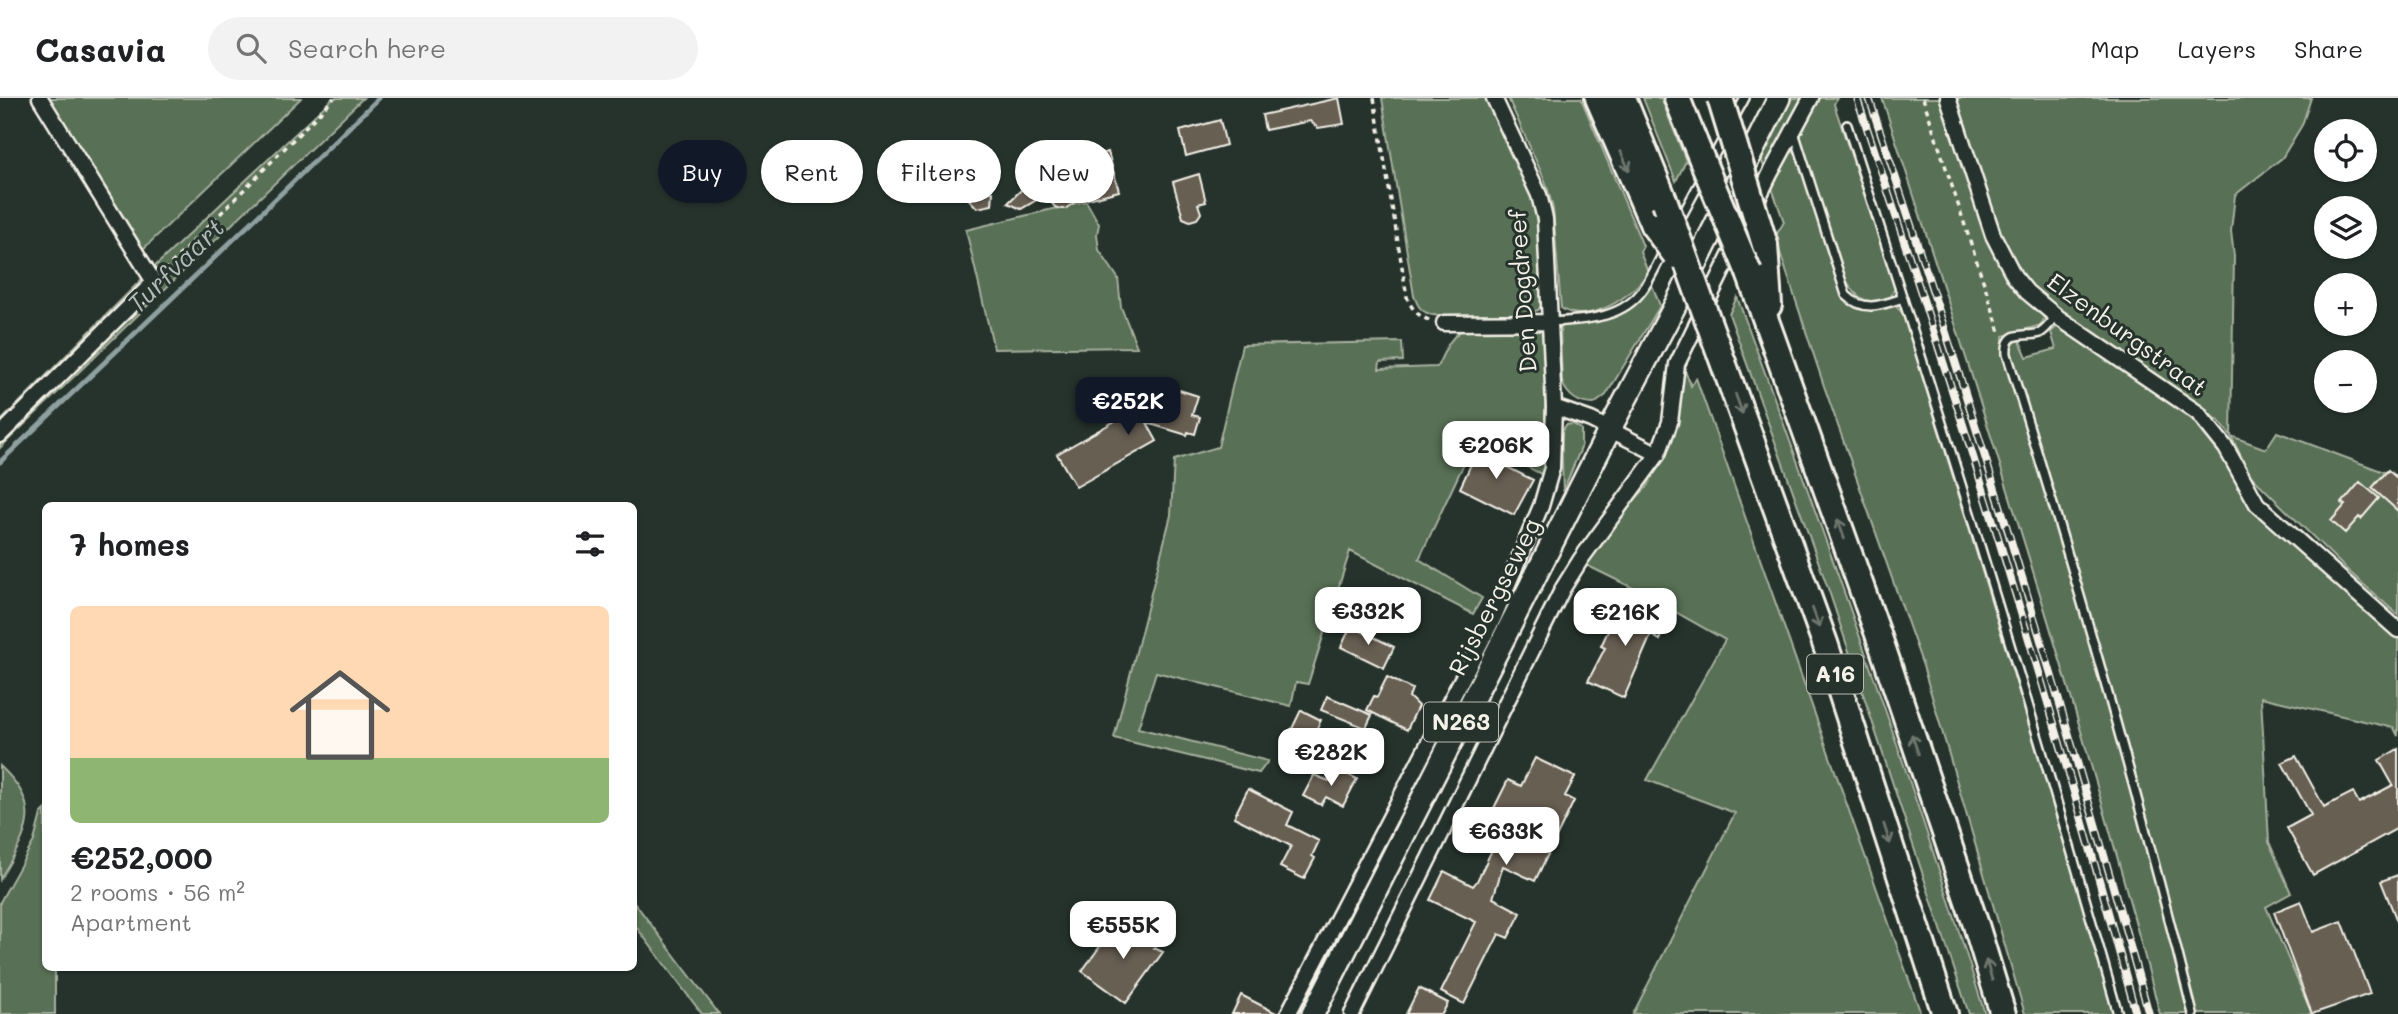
<!DOCTYPE html>
<meta charset="utf-8">
<style>
body{margin:0;font-family:Mali,sans-serif;background:#f2f2f2;color:#202124;height:100vh;display:flex;flex-direction:column;font-size:26px;white-space:nowrap}
*{box-sizing:border-box;margin:0}
p{font-size:23px;color:#757577}
.icon{flex:none;width:38px;height:38px;fill:none;stroke:currentColor;stroke-width:2;stroke-linecap:round;stroke-linejoin:round}
.map{position:relative;flex:1;overflow:hidden}
.drawer{position:absolute;left:42px;top:404px;width:595px;height:469px;display:flex;flex-direction:column;background:#fff;border-radius:10px;box-shadow:0 2px 5px #0004}
.drawer>*{flex:none}
.banner{position:absolute;left:658px;top:42px;width:665px;height:63px;display:flex;gap:14px}
.fabs{position:absolute;left:2314px;top:21px;display:grid;gap:14px}
.fabs a{display:grid;place-items:center;width:63px;height:63px;border-radius:50%;background:#fff;box-shadow:0 2px 5px #0004;font-size:35px}
.price{position:absolute;translate:-50% -60px;padding:0 16px;border-radius:14px;background:#fff;color:#222;font-size:23px;line-height:46px;filter:drop-shadow(0 2px 4px #0008)}
.price::after{content:'';position:absolute;left:50%;top:42px;width:21px;height:16px;margin-left:-10px;background:inherit;clip-path:polygon(0 0,100% 0,50% 100%)}
.price.current{background:#111827;color:#fff}
ul{padding:0;list-style:none}
li{display:grid;align-content:center;gap:14px;height:371px;padding:0 28px}
li span{display:grid;place-items:center;height:217px;border-radius:10px;color:#555}
li>.icon{margin-inline-start:auto}
span .icon{width:126px;height:126px;fill:#fffc;stroke-width:1}
li b{font-size:30px}
h2{display:flex;justify-content:space-between;align-items:center;height:84px;padding:0 28px;font-size:30px}
.tag{padding:0 24px;border-radius:32px;background:#fff;box-shadow:0 2px 5px #0004;font-size:24px;line-height:63px}
.tag.current{background:#111827;color:#fff}
header{display:flex;align-items:center;gap:42px;box-sizing:border-box;height:98px;padding:0 35px;background:#fff;border-bottom:2px solid #e0e0e0}
header strong{font-size:33px}
nav{display:flex;gap:38px;margin-inline-start:auto;font-size:24px}
.search{width:490px;height:63px;background:#f2f2f2;display:flex;align-items:center;gap:18px;box-sizing:border-box;padding:0 24px;border-radius:38px;color:#757577;font-size:26px}
.map>svg:first-child{display:block}
</style>
<header>
<strong>Casavia</strong>
<div class="search"><svg class="icon" aria-label="search" viewBox="0 0 24 24"><circle cx="10" cy="10" r="6"/><path d="M15 15l6 6"/></svg>Search here</div>
<nav><a>Map</a><a>Layers</a><a>Share</a></nav>
</header>
<div class="map">
<svg width="2398" height="916" viewBox="0 0 2398 916">
<rect width="100%" height="100%" fill="#26332d"/>
<filter id="ink" filterUnits="userSpaceOnUse"><feTurbulence type="fractalNoise" baseFrequency=".0143" numOctaves="2"/><feDisplacementMap in="SourceGraphic" scale="14" xChannelSelector="R" yChannelSelector="G"/><feConvolveMatrix kernelMatrix="1 2 1 2 8 2 1 2 1" color-interpolation-filters="sRGB"/></filter>
<g filter="url(#ink)">
<path fill="#586f54" stroke="#a6b09e" stroke-width="2" d="M45 0H301L138 156Z
M333 0H363L0 350V324L149 174Z
M1382 0H1489L1528 87 1539 121 1543 205 1538 212C1524 218 1440 222 1427 215 1419 212 1417 205 1414 198Z
M1508 0H1581L1643 148 1640 154 1648 174C1634 198 1587 229 1561 210L1553 111 1546 85Z
M1643 0H1661L1686 63 1676 83Z
M1788 0H1803L1765 72 1759 55Z
M1818 0H1837L1834 6 1895 189 1891 199C1867 207 1859 204 1846 182L1804 51C1794 35 1810 15 1818 0Z
M1882 0H1943L1990 140 2043 217 2044 221 2041 227 2003 238V255L2054 416 2121 651 2189 916H2160C2079 608 1981 303 1882 0Z
M1954 0H2311L2302 27 2282 60 2235 97 2231 133 2234 158 2231 338 2266 351 2277 334 2392 377H2398V517L2345 470 2251 378 2231 338 2219 323 2050 208 2028 188 2008 156Z
M1795 53 1834 167 1854 206H1893L1903 215 2082 800 2114 916H2025L1923 568 1824 288 1775 139 1784 124 1772 90 1787 59 1790 55Z
M1086 103 1099 126 1097 136 1099 152 1118 180 1121 209 1137 249 994 251 966 132Z
M1652 187 1660 208 1606 297 1594 306C1578 306 1568 299 1562 284L1560 230C1569 223 1581 226 1592 224 1618 221 1637 206 1652 187Z
M1737 199C1825 436 1910 674 1985 916H1969L1830 496 1729 216Z
M2059 227 2189 313 2225 354 2237 383 2398 538V638L2394 630 2261 599 2269 744 2291 795 2266 809 2312 916H2197L2128 649 2010 255 2012 247 2019 241 2027 259 2056 251 2051 234Z
M1468 229H1538L1543 235 1545 250V378L1475 342 1419 461 1482 500 1473 516 1350 453 1308 586 1296 584 1291 608 1156 574 1138 630 1268 663 1259 675 1114 640 1171 417 1174 362 1218 349 1242 247 1402 244 1403 263 1380 264 1379 271 1437 269C1445 252 1450 237 1468 229Z
M1684 270 1691 288 1696 280 1921 916H1633L1735 715 1647 682 1725 542 1631 489 1580 464 1593 445 1647 389 1665 352Z
M1573 326 1581 331V350L1563 393 1561 335 1566 327Z
M0 668C45 710 27 735 0 781Z
M45 712 46 870H55V916H0V804L34 743 41 716Z
M634 804 719 916H702L634 826Z"/>
<g fill="none" stroke-linecap="round" stroke-linejoin="round">
<path stroke="#8fa0a1" stroke-width="5" d="M0 364 256 120 379 0"/>
</g>
<path fill="#685e52" stroke="#f4f1e8" stroke-width="2" d="M1339 0 1344 26 1318 30 1310 23 1265 32 1262 17Z
M1220 22 1226 47 1186 58 1180 33Z
M1108 54 1119 93 1088 101 1078 62Z
M1026 74 1049 85 1060 87 1056 90 1074 105 1065 111H1060L1055 109 1045 97 1021 111 1008 105 1024 89 1035 85Z
M1199 76 1206 104 1198 106 1201 115 1197 121 1190 123 1183 120 1173 84Z
M984 94H993L992 107 977 110 966 98Z
M1176 291 1198 298 1192 317 1200 319 1195 336 1188 334 1187 337 1147 325 1157 343 1076 389 1057 356 1138 310 1140 314 1161 302 1172 305Z
M1480 347 1510 362 1507 369 1533 382 1514 417 1460 390Z
M2388 372 2398 381V413L2372 390Z
M2360 384 2379 400 2361 421 2359 419 2345 435 2331 423 2345 407 2342 405Z
M1615 506 1650 524 1657 512 1671 519 1660 542 1651 537 1624 600 1588 583 1605 550 1601 548 1609 531 1604 528Z
M1351 528 1394 549 1384 570 1341 549Z
M1387 579 1412 591 1409 599 1418 608 1407 632 1367 612 1374 598 1377 599Z
M1327 598 1372 617 1366 630 1321 612Z
M1301 612 1321 622 1309 647 1289 637Z
M2398 651V730L2313 777 2287 730 2311 717 2282 665 2296 658 2324 709 2353 694 2359 705 2393 687 2379 662Z
M1535 660 1575 679 1565 698 1574 703 1535 783 1503 768 1493 800 1521 815 1508 840 1499 836 1464 906 1441 894 1476 824 1430 802 1444 773 1473 788 1477 783 1509 717 1494 710 1508 682 1521 688Z
M1335 670 1357 681 1343 708 1326 699 1321 707 1303 698 1314 677 1329 683Z
M1248 691 1293 714 1287 727 1319 743 1312 758 1315 760 1304 781 1280 769 1291 748 1234 719Z
M2398 777V823H2397L2381 783Z
M2301 803 2313 834 2342 823 2370 896 2312 916 2274 814Z
M1121 820 1157 846 1154 850 1163 854 1126 905 1082 873Z
M1419 890 1448 905 1442 916H1406Z
M1241 897 1278 916H1232Z"/>
<g fill="none" stroke-linecap="round" stroke-linejoin="round">
<defs>
<path id="service" d="M1734 20 1745 0
M1847 27C1943 322 2034 618 2118 916
M1794 34 1846 197C1864 215 1882 207 1903 200
M1709 67 1725 37
M1678 125 1702 80
M2056 218C2051 224 2047 231 2040 235 2026 240 2005 230 2007 256 2075 474 2138 694 2193 916
M1549 224C1582 222 1623 222 1644 190 1652 178 1658 164 1665 151"/>
<path id="minor" d="M1948 0 1993 137 2014 178 2027 194 2056 218 2198 315 2226 350 2257 406 2398 532
M1444 225 1548 224
M1554 309 1591 322 1658 356
M0 337 154 184 40 0
M1288 916 1494 519 1541 408 1552 370 1554 309 1545 121 1539 97 1494 0
M1352 916 1563 490 1581 461 1658 356 1670 324 1677 266 1770 76 1811 0"/>
<path id="primary" d="M1313 916 1610 331 1678 202 1779 0"/>
<path id="motorway" d="M1598 0 1653 127
M1623 0 1665 104
M1677 0 1695 45
M1765 147 1769 207
M1749 175 1878 536 1976 827 2003 916
M1715 242 1825 545 1945 916"/>
</defs>
<use href="#service" stroke="#f4f1e8" stroke-width="12"/>
<use href="#minor" stroke="#f4f1e8" stroke-width="19"/>
<use href="#primary" stroke="#f4f1e8" stroke-width="26"/>
<use href="#motorway" stroke="#f4f1e8" stroke-width="30"/>
<path stroke="#f4f1e8" stroke-width="3.5" stroke-dasharray="5 5" stroke-linecap="butt" d="M1374 0 1407 199C1412 212 1418 218 1431 223
M1923 0 2000 234
M164 173 334 0"/>
<use href="#service" stroke="#26332d" stroke-width="7"/>
<use href="#minor" stroke="#26332d" stroke-width="14"/>
<use href="#primary" stroke="#26332d" stroke-width="21"/>
<use href="#motorway" stroke="#26332d" stroke-width="24"/>
<defs>
<path id="rail" d="M1857 0C1958 303 2053 608 2136 916
M1869 0C1971 303 2063 608 2149 916"/>
</defs>
<use href="#rail" stroke="#f4f1e8" stroke-width="8"/>
<use href="#rail" stroke="#26332d" stroke-width="5" stroke-dasharray="16" stroke-linecap="butt"/>
<defs>
<path id="motorway-bridge" d="M1720 0 1765 147
M1695 45 1749 175
M1665 104 1715 242
M1653 127 1676 158"/>
</defs>
<use href="#motorway-bridge" stroke="#f4f1e8" stroke-width="30" stroke-linecap="butt"/>
<use href="#motorway-bridge" stroke="#26332d" stroke-width="24"/>
</g>
<defs><path id="oneway-shaft" d="M-6 0H5M1.5-3L5.5 0L1.5 3" fill="none" stroke-width="1.6" stroke-linecap="round" stroke-linejoin="round" transform="scale(1.75)"/></defs>
<g stroke="#6e766e">
<use href="#oneway-shaft" transform="translate(1625 63) rotate(66)"/>
<use href="#oneway-shaft" transform="translate(1739 306) rotate(70)"/>
<use href="#oneway-shaft" transform="translate(1841 431) rotate(-109)"/>
<use href="#oneway-shaft" transform="translate(1816 520) rotate(70)"/>
<use href="#oneway-shaft" transform="translate(1915 646) rotate(-109)"/>
<use href="#oneway-shaft" transform="translate(1887 736) rotate(72)"/>
<use href="#oneway-shaft" transform="translate(1989 872) rotate(-107)"/>
</g>
</g>
<g text-anchor="middle" stroke-width="6" stroke-linejoin="round" paint-order="stroke">
<g fill="#26332d" stroke="#b6b8b0" stroke-width="2">
<rect x="1807" y="556.5" width="56" height="39" rx="5"/>
<rect x="1424" y="604.5" width="74" height="39" rx="5"/>
</g>
<g font-size="23" font-weight="bold" fill="#f4f1e8">
<text x="1835" y="584">A16</text>
<text x="1461" y="632">N263</text>
</g>
<g font-size="24" fill="#f4f1e8" stroke="#26332d">
<text transform="translate(1523 193) rotate(-94)" y="8">Den Dogdreef</text>
<text transform="translate(2127 237) rotate(36)" y="8">Elzenburgstraat</text>
<text transform="translate(1495 499) rotate(-63)" y="8">Rijsbergseweg</text>
</g>
<g font-size="26" font-style="italic" fill="#b1bbb9" stroke="#26332d">
<text transform="translate(176 168) rotate(-44)" y="9">Turfvaart</text>
</g>
</g>
</svg>
<div class="fabs">
<a><svg class="icon" aria-label="locate" viewBox="0 0 24 24"><circle cx="12" cy="12" r="6"/><path d="M12 2v4M12 18v4M2 12h4M18 12h4"/></svg></a>
<a><svg class="icon" aria-label="layers" viewBox="0 0 24 24"><path d="M12 4l9 5-9 5-9-5zM3 14l9 5 9-5"/></svg></a>
<a>+</a>
<a>−</a>
</div>
<b class="price current" style="left:1128px;top:339px">€252K</b>
<b class="price" style="left:1496px;top:383px">€206K</b>
<b class="price" style="left:1368px;top:549px">€332K</b>
<b class="price" style="left:1625px;top:550px">€216K</b>
<b class="price" style="left:1331px;top:690px">€282K</b>
<b class="price" style="left:1506px;top:769px">€633K</b>
<b class="price" style="left:1123px;top:863px">€555K</b>
<div class="banner">
<a class="tag current">Buy</a>
<a class="tag">Rent</a>
<a class="tag">Filters</a>
<a class="tag">New</a>
</div>
<section class="drawer">
<h2>7 homes<svg class="icon" aria-label="filters" viewBox="0 0 24 24"><path d="M4 7h16M4 17h16"/><circle cx="9" cy="7" r="2"/><circle cx="15" cy="17" r="2"/></svg></h2>
<ul>
<li><span style="background:linear-gradient(#ffd9b3 70%,#8fb573 0)"><svg class="icon" aria-label="home" viewBox="0 0 24 24"><path d="M3 11l9-7 9 7M6 9v11h12V9"/></svg></span><div><b>€252,000</b><p>2 rooms · 56 m²</p><p>Apartment</p></div></li>
</ul>
</section>
</div>
